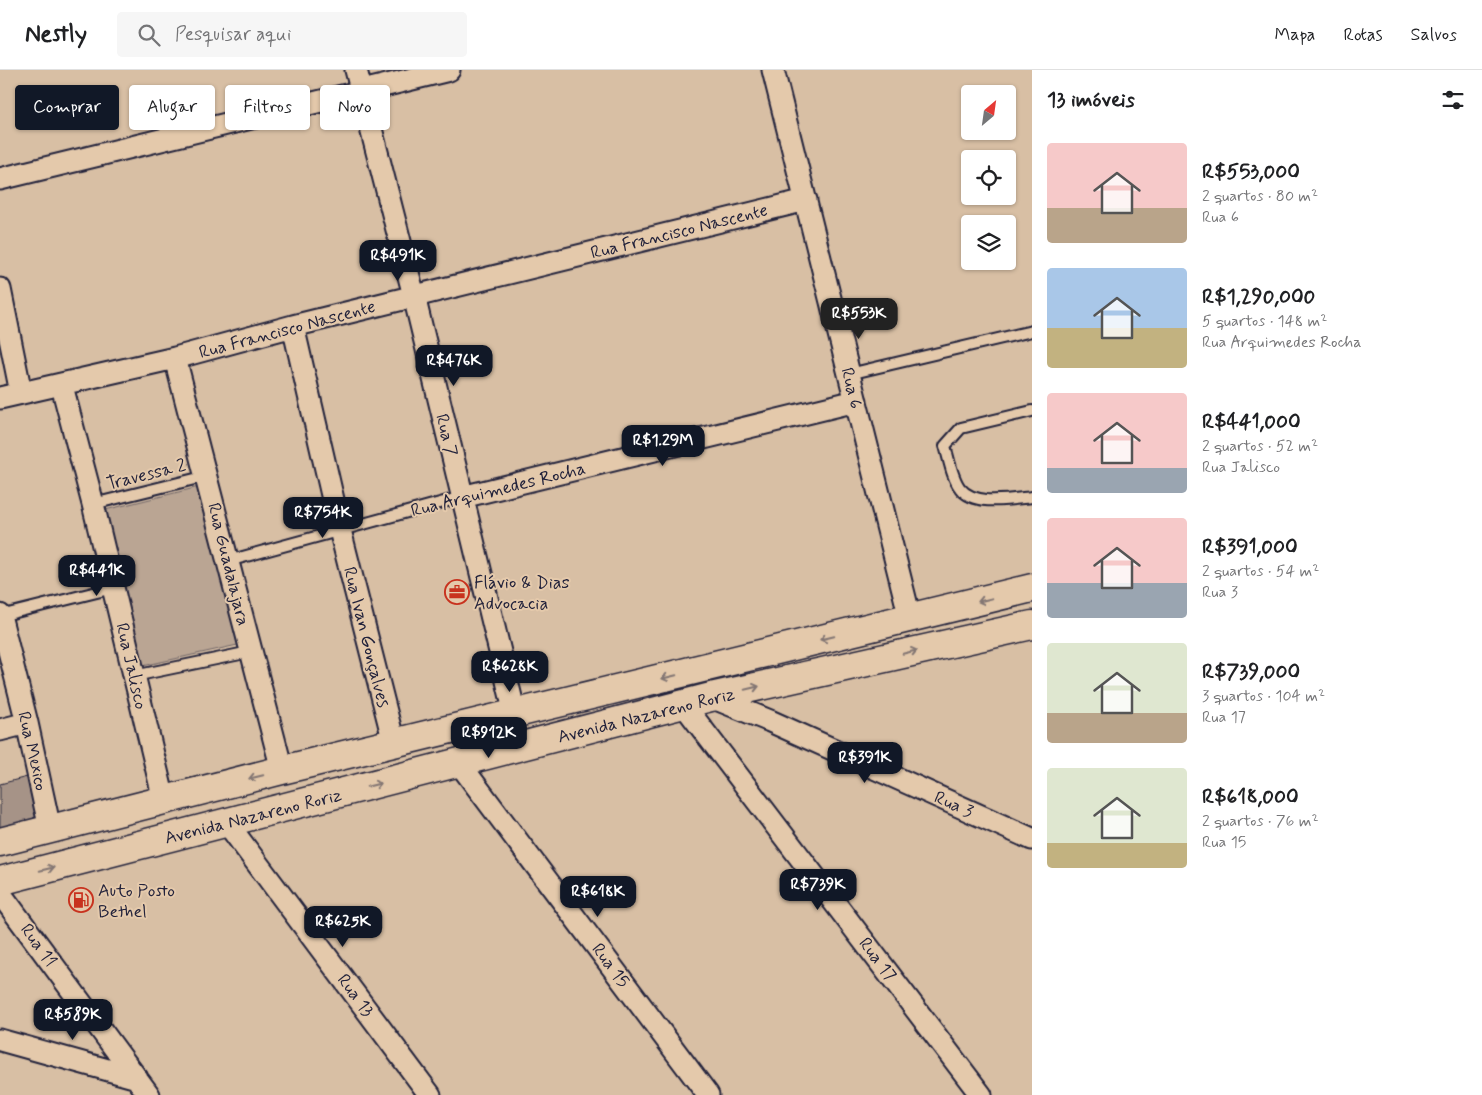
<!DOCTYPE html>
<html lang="pt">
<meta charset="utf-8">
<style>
body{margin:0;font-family:Mynerve,sans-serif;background:#f6f6f6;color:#202124;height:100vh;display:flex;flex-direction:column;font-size:19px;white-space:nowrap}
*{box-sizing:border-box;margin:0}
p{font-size:16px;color:#757577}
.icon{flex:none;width:28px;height:28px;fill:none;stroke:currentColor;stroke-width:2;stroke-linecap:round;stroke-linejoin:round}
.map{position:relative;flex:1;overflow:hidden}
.details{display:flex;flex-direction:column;background:#fff;width:450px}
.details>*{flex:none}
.hud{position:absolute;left:15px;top:15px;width:475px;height:45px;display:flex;gap:10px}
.needle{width:32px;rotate:29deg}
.fabs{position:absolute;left:961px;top:15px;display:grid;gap:10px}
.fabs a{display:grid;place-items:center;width:55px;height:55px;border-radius:5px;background:#fff;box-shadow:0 1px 4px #0004;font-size:25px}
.price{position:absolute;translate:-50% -42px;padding:0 11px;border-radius:10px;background:#111827;color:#fff;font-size:16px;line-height:32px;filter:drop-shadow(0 1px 2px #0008)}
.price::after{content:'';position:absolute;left:50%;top:30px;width:15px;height:11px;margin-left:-8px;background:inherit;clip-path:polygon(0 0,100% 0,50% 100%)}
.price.selected{background:#222;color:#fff}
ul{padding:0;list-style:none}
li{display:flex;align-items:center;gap:15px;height:125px;padding:0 15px}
li span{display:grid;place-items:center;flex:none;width:140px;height:100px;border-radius:5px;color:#555}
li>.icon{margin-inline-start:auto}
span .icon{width:60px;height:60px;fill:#fffc;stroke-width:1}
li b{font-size:21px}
h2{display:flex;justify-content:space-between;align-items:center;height:60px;padding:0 15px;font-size:21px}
.chip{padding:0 18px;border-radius:5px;background:#fff;box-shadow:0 1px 4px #0004;font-size:18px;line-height:45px}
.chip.selected{background:#111827;color:#fff}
header{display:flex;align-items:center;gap:30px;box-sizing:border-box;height:70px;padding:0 25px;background:#fff;border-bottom:1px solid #e0e0e0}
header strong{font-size:24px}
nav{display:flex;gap:28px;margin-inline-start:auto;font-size:18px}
.search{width:350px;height:45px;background:#f6f6f6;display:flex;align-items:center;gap:12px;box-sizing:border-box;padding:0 18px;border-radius:5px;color:#757577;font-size:19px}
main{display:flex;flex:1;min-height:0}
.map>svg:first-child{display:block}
</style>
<header>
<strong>Nestly</strong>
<div class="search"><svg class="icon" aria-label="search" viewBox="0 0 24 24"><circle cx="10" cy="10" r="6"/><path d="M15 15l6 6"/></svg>Pesquisar aqui</div>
<nav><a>Mapa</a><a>Rotas</a><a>Salvos</a></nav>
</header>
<main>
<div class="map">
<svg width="1032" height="1025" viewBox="0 0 1032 1025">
<rect width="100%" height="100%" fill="#d8bfa4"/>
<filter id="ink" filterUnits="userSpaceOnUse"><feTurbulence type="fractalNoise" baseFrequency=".02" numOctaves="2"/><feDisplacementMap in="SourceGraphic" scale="10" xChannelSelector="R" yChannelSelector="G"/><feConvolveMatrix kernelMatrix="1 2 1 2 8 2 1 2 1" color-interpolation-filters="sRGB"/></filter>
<g filter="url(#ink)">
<path fill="#baa593" stroke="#6e6467" d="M203 416 242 574 138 597 101 441Z"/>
<path fill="#a69387" stroke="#22223b" d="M27 707 38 745 24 754 0 759V714Z"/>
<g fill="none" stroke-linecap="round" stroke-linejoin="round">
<defs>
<path id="service" d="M849 304 1032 261
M1032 341 961 358 945 376C949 389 952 408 960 418 974 437 1012 429 1032 427
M93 434 207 406
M228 491 462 427
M0 546 113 518
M134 606 250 582"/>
<path id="minor" d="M356 0 414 226 515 644
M773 0 910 548
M0 109 449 0
M0 219 21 323
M293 256 340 460 394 673
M175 288 282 700
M62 316 93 434 164 730
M0 328 175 288 293 256 806 130
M462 427 856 331
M0 545 27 653 50 759
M711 627 770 651 1032 769
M684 635 981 1025
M0 660 27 653
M459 693 708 1025
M227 753 430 1025
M0 823 149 1025
M0 970 137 1008"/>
<path id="secondary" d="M0 772 282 700 1032 518
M0 811 711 627 1032 555"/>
</defs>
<use href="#service" stroke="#22223b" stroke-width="14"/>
<use href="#minor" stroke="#22223b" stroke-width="25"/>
<use href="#secondary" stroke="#22223b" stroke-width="31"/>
<use href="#service" stroke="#e4c9ab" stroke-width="10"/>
<use href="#minor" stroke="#e4c9ab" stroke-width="21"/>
<use href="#secondary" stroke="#e4c9ab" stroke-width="28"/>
</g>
<defs><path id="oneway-shaft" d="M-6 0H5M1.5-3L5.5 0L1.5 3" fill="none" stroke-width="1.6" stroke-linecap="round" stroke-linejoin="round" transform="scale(1.25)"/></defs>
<g stroke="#837673">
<use href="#oneway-shaft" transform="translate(985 530) rotate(166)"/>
<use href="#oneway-shaft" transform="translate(827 568) rotate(166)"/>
<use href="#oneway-shaft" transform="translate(910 582) rotate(-13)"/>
<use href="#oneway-shaft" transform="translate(669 607) rotate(166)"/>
<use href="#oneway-shaft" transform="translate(752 618) rotate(-13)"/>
<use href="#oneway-shaft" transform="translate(256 707) rotate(166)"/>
<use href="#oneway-shaft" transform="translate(374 715) rotate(-14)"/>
<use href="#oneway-shaft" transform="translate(47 799) rotate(-14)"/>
</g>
</g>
<defs>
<symbol id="office-ring" viewBox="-11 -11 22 22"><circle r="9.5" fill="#e4c9ab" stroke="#c8321e" stroke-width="1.5"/><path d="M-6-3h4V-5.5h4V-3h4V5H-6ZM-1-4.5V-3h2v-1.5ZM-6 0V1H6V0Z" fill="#c8321e"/></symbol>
<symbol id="fuel-ring" viewBox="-11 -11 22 22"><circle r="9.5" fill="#e4c9ab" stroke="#c8321e" stroke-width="1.5"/><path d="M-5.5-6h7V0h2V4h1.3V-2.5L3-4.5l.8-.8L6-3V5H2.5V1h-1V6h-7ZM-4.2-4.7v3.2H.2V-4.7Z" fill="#c8321e"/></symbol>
</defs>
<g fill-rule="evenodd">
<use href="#office-ring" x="443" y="508" width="28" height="28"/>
<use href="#fuel-ring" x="67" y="816" width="28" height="28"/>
</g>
<g text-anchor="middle" stroke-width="4" stroke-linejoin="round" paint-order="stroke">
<g font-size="18" fill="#22223b" stroke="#e4c9ab">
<text transform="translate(679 161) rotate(-14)" y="6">Rua Francisco Nascente</text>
<text transform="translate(287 259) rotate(-15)" y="6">Rua Francisco Nascente</text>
<text transform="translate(852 318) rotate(76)" y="6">Rua 6</text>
<text transform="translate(447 365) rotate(76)" y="6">Rua 7</text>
<text transform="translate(146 404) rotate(-14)" y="6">Travessa 2</text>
<text transform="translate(498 419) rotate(-14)" y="6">Rua Arquimedes Rocha</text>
<text transform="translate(229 494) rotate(76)" y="6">Rua Guadalajara</text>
<text transform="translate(367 567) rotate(76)" y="6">Rua Ivan Gonçalves</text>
<text transform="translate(132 596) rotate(77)" y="6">Rua Jalisco</text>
<text transform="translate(646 645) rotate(-14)" y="6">Avenida Nazareno Roriz</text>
<text transform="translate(33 681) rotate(77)" y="6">Rua Mexico</text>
<text transform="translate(954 734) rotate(24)" y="6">Rua 3</text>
<text transform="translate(253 746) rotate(-14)" y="6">Avenida Nazareno Roriz</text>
<text transform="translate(39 875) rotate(54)" y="6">Rua 11</text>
<text transform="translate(878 889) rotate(53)" y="6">Rua 17</text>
<text transform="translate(611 895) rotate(53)" y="6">Rua 15</text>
<text transform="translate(356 925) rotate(53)" y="6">Rua 13</text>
</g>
<g font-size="18" fill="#22223b" stroke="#e4c9ab" text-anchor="start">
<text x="474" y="518">Flávio &amp; Dias<tspan x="474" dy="21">Advocacia</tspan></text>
<text x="98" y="826">Auto Posto<tspan x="98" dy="21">Bethel</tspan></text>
</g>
</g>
</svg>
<div class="fabs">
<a><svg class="needle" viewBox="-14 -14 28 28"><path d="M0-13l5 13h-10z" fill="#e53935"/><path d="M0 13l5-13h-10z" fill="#757577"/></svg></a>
<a><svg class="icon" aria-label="locate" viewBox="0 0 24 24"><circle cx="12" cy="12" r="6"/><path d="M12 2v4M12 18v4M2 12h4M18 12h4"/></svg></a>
<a><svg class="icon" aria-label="layers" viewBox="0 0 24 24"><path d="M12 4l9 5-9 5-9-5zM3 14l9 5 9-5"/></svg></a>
</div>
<b class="price" style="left:398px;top:212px">R$491K</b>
<b class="price selected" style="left:859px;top:270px">R$553K</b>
<b class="price" style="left:454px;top:317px">R$476K</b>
<b class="price" style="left:663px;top:397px">R$1.29M</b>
<b class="price" style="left:323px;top:469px">R$754K</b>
<b class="price" style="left:97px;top:527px">R$441K</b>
<b class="price" style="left:510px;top:623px">R$628K</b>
<b class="price" style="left:489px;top:689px">R$912K</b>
<b class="price" style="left:865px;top:714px">R$391K</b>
<b class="price" style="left:818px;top:841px">R$739K</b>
<b class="price" style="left:598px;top:848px">R$618K</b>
<b class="price" style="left:343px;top:878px">R$625K</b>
<b class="price" style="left:73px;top:971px">R$589K</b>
<div class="hud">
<a class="chip selected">Comprar</a>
<a class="chip">Alugar</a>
<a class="chip">Filtros</a>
<a class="chip">Novo</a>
</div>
</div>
<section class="details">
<h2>13 imóveis<svg class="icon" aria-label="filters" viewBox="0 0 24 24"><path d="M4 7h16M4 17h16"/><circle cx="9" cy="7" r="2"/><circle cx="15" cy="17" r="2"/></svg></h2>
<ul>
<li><span style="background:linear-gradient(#f6c9c9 65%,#b9a48a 0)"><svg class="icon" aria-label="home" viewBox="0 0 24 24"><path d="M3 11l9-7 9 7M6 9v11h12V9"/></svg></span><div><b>R$553,000</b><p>2 quartos · 80 m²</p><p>Rua 6</p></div></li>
<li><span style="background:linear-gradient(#a9c7e8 60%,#c2b280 0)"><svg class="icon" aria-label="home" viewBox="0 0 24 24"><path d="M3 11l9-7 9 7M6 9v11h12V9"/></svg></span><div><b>R$1,290,000</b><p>5 quartos · 148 m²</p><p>Rua Arquimedes Rocha</p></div></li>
<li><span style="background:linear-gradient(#f6c9c9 75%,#9aa5b1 0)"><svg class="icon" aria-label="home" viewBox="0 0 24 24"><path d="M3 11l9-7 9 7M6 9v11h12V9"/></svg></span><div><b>R$441,000</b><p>2 quartos · 52 m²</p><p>Rua Jalisco</p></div></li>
<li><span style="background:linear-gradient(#f6c9c9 65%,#9aa5b1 0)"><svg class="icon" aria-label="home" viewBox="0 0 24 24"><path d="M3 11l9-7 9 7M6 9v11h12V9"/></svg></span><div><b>R$391,000</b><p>2 quartos · 54 m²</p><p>Rua 3</p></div></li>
<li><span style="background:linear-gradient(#dfe7d0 70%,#b9a48a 0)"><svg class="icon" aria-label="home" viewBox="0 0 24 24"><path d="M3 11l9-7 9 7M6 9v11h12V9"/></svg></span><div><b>R$739,000</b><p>3 quartos · 104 m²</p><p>Rua 17</p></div></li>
<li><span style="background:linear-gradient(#dfe7d0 75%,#c2b280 0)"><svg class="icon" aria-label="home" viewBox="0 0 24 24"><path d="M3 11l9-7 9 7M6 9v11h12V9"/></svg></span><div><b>R$618,000</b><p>2 quartos · 76 m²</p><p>Rua 15</p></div></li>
</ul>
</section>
</main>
